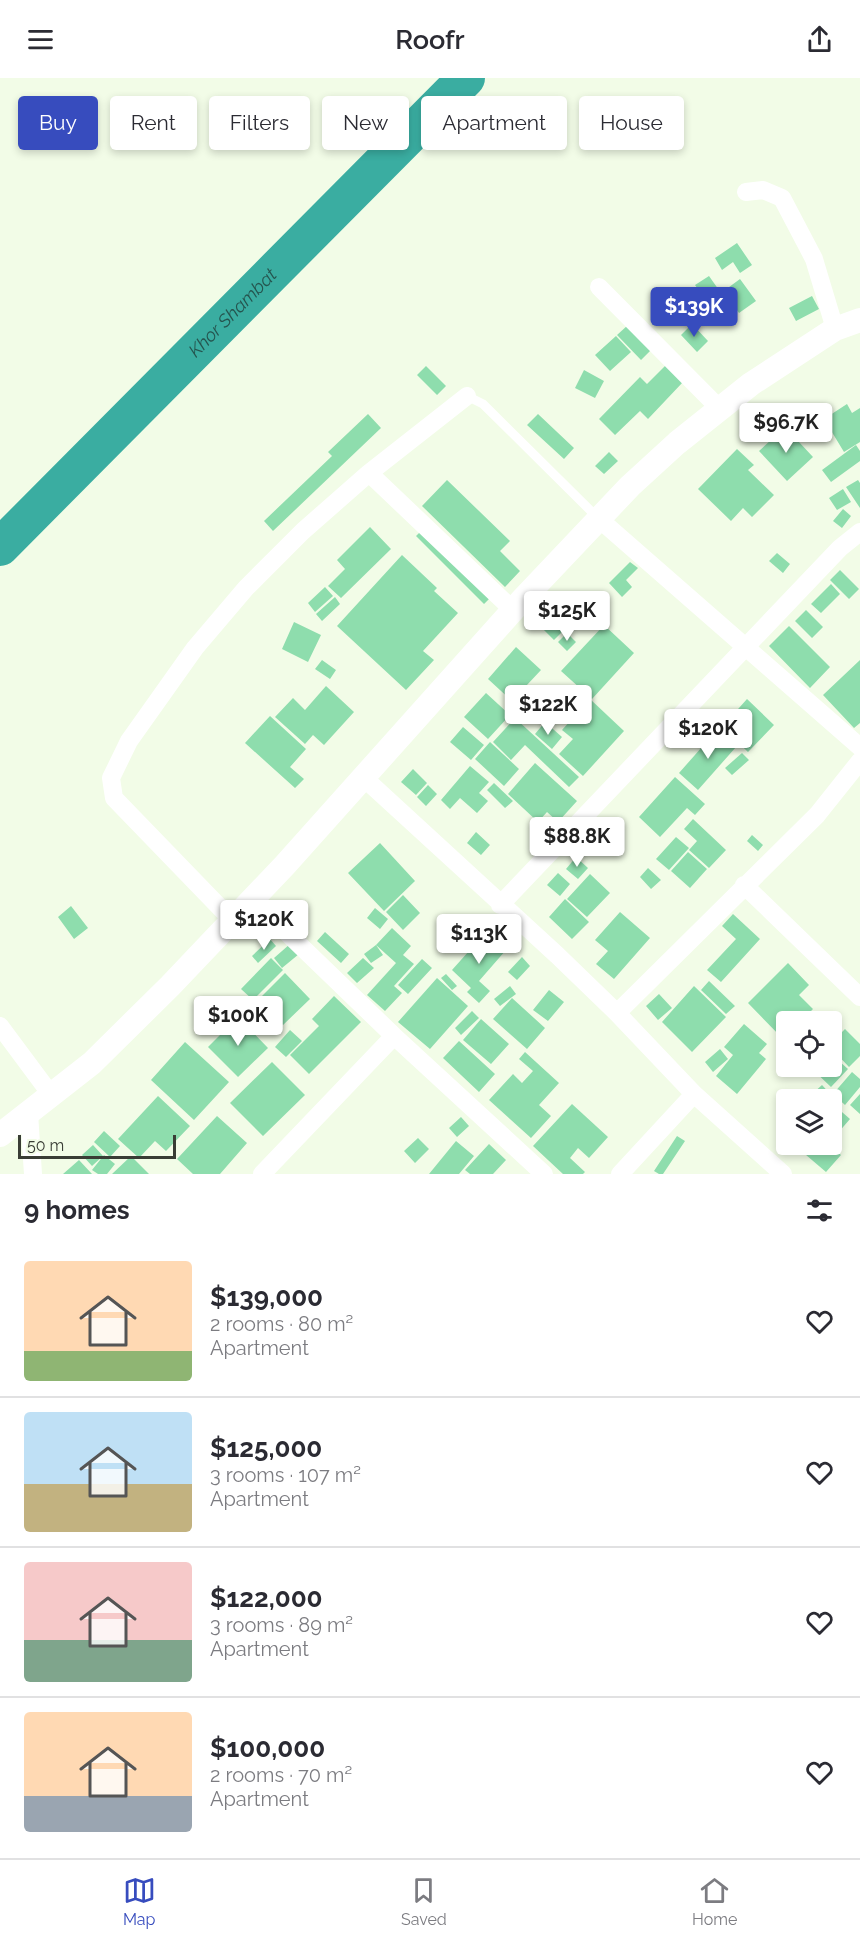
<!DOCTYPE html>
<meta charset="utf-8">
<style>
body{margin:0;font-family:Raleway,sans-serif;background:#f7f7f7;color:#2b2b33;height:100vh;display:flex;flex-direction:column;font-size:22px;white-space:nowrap}
*{box-sizing:border-box;margin:0}
p{font-size:20px;color:#7c7c81}
.icon{flex:none;width:33px;height:33px;fill:none;stroke:currentColor;stroke-width:2;stroke-linecap:round;stroke-linejoin:round}
.map{position:relative;height:1096px;overflow:hidden}
.panel{display:flex;flex-direction:column;background:#fff;flex:1}
.panel>*{flex:none}
.banner{position:absolute;left:18px;top:18px;width:825px;height:54px;display:flex;gap:12px}
.buttons{position:absolute;left:776px;top:933px;display:grid;gap:12px}
.buttons a{display:grid;place-items:center;width:66px;height:66px;border-radius:6px;background:#fff;box-shadow:0 3px 9px #0003;font-size:30px}
.scale{position:absolute;left:18px;bottom:15px;width:158px;box-sizing:border-box;padding-left:6px;border:3px solid #393d35;border-top:0;font-size:16px;line-height:21px;white-space:nowrap;color:#393d35;-webkit-text-stroke:4px #f2fce7;paint-order:stroke}
.price{position:absolute;translate:-50% -51px;padding:0 14px;border-radius:6px;background:#fff;color:#222;font-size:20px;line-height:39px;filter:drop-shadow(0 2px 3px #0008)}
.price::after{content:'';position:absolute;left:50%;top:36px;width:18px;height:14px;margin-left:-9px;background:inherit;clip-path:polygon(0 0,100% 0,50% 100%)}
.price.on{background:#374cbe;color:#fff}
ul{padding:0;list-style:none}
li{display:flex;align-items:center;gap:18px;height:150px;padding:0 24px}
li+li{border-top:2px solid #e1e1e2}
li span{display:grid;place-items:center;flex:none;width:168px;height:120px;border-radius:6px;color:#555}
li>.icon{margin-inline-start:auto}
span .icon{width:72px;height:72px;fill:#fffc;stroke-width:1}
li b{font-size:26px}
h2{display:flex;justify-content:space-between;align-items:center;height:72px;padding:0 24px;font-size:26px}
.tag{padding:0 21px;border-radius:6px;background:#fff;box-shadow:0 3px 9px #0003;font-size:21px;line-height:54px}
.tag.on{background:#374cbe;color:#fff}
header{display:flex;justify-content:space-between;align-items:center;height:78px;padding:0 24px;background:#fff;font-size:27px;font-weight:600}
.tab-bar{display:flex;justify-content:space-around;align-items:center;height:84px;border-top:2px solid #e1e1e2;background:#fff;font-size:16px;color:#7c7c81}
.tab-bar a{display:grid;justify-items:center;gap:3px}
.tab-bar .on{color:#374cbe}
.map>svg:first-child{display:block}
</style>
<header><svg class="icon" aria-label="menu" viewBox="0 0 24 24"><path d="M4 6h16M4 12h16M4 18h16"/></svg>Roofr<svg class="icon" aria-label="share" viewBox="0 0 24 24"><path d="M12 15V3M7 8l5-5 5 5M5 13v7h14v-7"/></svg></header>
<div class="map">
<svg width="860" height="1096" viewBox="0 0 860 1096">
<rect width="100%" height="100%" fill="#f2fce7"/>
<g fill="none" stroke-linecap="round" stroke-linejoin="round">
<path stroke="#3aada1" stroke-width="38" id="s1" d="M0 469 466 0"/>
</g>
<path fill="#8eddad" d="M737 165 752 187 740 195 733 184 722 192 715 180Z
M709 198 721 215 740 201 756 223 739 235 732 225 716 236 695 207Z
M812 218 819 231 796 243 789 230Z
M692 246 708 263 697 274 681 257Z
M628 247 651 272 641 282 617 257Z
M616 258 631 274 610 293 595 277Z
M666 287 683 304 648 341 640 333 615 357 599 341 640 299 647 306Z
M426 288 446 308 437 317 417 297Z
M584 292 604 303 595 320 575 310Z
M847 326 852 335 860 330V364L844 374 824 341Z
M368 336 381 350 273 453 264 443 332 378 328 374Z
M538 336 574 370 564 381 527 347Z
M785 349 813 379 787 403 759 373Z
M856 367 860 373V383L831 404 822 392Z
M737 371 754 387 748 392 774 417 752 439 743 430 731 443 698 411Z
M609 374 618 383 604 396 595 388Z
M447 402 510 463 500 473 520 493 505 509 422 428Z
M858 402 860 405V430L846 409Z
M843 411 851 424 837 432 829 420Z
M843 431 851 438 842 450 833 443Z
M428 446 496 514 484 526 416 458Z
M370 449 391 471 341 520 328 508 345 491 337 482Z
M777 475 790 486 783 495 769 483Z
M402 477 437 510 434 513 458 535 423 573 434 582 406 612 337 548Z
M630 484 638 490 626 502 632 509 622 519 609 505Z
M840 492 859 511 849 521 830 502Z
M831 506 840 516 821 535 811 526Z
M325 509 333 518 315 534 308 525Z
M335 519 340 526 322 543 316 536Z
M566 529 576 540 554 562 543 551Z
M806 532 823 549 812 560 795 543Z
M294 544 321 557 308 584 282 571Z
M604 547 634 575 592 621 561 593Z
M789 548 830 589 810 610 769 568Z
M567 555 576 564 567 573 558 564Z
M516 569 541 592 512 623 488 601Z
M322 582 336 592 330 601 315 591Z
M860 582V645L854 650 823 617Z
M326 608 354 634 324 667 313 657 305 666 275 639 293 620 305 632Z
M486 615 510 637 488 661 464 639Z
M590 621 624 653 583 698 559 676 573 661 562 652Z
M747 621 774 647 748 674 722 649Z
M550 629 559 639 550 646 542 635Z
M270 638 306 671 290 689 304 701 295 710 245 665Z
M515 640 579 699 569 709 525 667 511 682 493 664Z
M545 644 562 659 552 671 535 656Z
M463 649 484 667 471 682 450 664Z
M717 652 736 669 698 712 679 695Z
M490 664 519 691 504 708 475 681Z
M742 675 749 682 732 697 725 690Z
M535 685 577 723 558 744 547 734 538 744 508 716Z
M470 688 489 704 479 715 488 723 477 735 460 720 450 731 441 722Z
M413 691 427 705 416 717 401 704Z
M675 699 705 726 695 737 687 730 660 759 639 739Z
M494 705 513 723 505 730 487 712Z
M428 707 437 716 426 728 417 719Z
M693 741 726 772 709 790 689 772 697 763 684 751Z
M476 754 490 767 481 777 467 765Z
M752 757 763 767 758 773 747 763Z
M676 759 689 770 669 792 656 781Z
M380 765 415 803 384 833 348 795Z
M688 774 707 791 690 810 671 793Z
M576 779 588 790 578 801 566 791Z
M648 790 661 802 651 811 640 799Z
M558 795 570 806 560 818 547 807Z
M590 796 610 815 587 839 567 821Z
M403 817 420 835 403 852 386 834Z
M565 821 589 844 572 861 549 839Z
M71 828 88 850 74 861 58 839Z
M375 830 388 841 380 851 367 840Z
M620 834 650 860 614 901 596 886 608 873 595 862Z
M733 836 760 861 721 904 707 892 736 861 722 848Z
M392 850 411 868 403 877 414 886 394 908 402 915 385 933 367 917 396 885 376 867Z
M325 854 349 876 341 885 317 863Z
M486 854 506 872 479 903 490 913 479 925 467 914 471 910 452 892Z
M270 861 276 868 258 885 252 878Z
M290 866 299 876 282 890 274 880Z
M376 867 383 877 371 885 364 876Z
M522 879 530 888 517 902 508 894Z
M271 880 283 892 253 922 241 911Z
M363 880 374 890 357 905 347 895Z
M422 881 432 890 408 916 398 907Z
M788 885 809 907 799 917 813 931 800 944H786V958L783 961 748 925Z
M285 895 310 921 283 947 258 922Z
M446 896 457 908 452 912 441 900Z
M437 900 468 928 430 971 398 944Z
M709 903 735 928 726 936 701 912Z
M510 908 516 916 500 928 494 921Z
M694 908 726 939 692 974 662 944Z
M549 912 564 924 548 943 533 932Z
M659 916 672 930 658 942 646 928Z
M334 918 361 944 309 996 290 977 319 948 312 941Z
M512 920 545 950 527 971 493 941Z
M472 933 479 940 461 957 455 950Z
M238 939 268 970 238 999 208 969Z
M481 941 509 966 491 986 463 962Z
M744 946 767 966 759 975 766 981 737 1016 716 998 733 977 724 969Z
M845 951 860 966V978L849 989 831 970V965Z
M290 952 302 963 286 979 275 969Z
M459 963 495 996 479 1014 443 980Z
M185 964 229 1004 194 1042 151 1002Z
M720 971 728 981 713 994 705 984Z
M525 974 559 1005 539 1027 551 1038 531 1060 489 1022 513 996 522 1005 533 993 519 981Z
M831 976 848 991 831 1009 809 988H831Z
M272 984 305 1017 263 1058 230 1025Z
M852 994 860 1001V1009L845 1027 833 1016Z
M822 1007 835 1021 831 1025V1022H814L811 1017Z
M860 1016V1036L850 1027Z
M158 1018 190 1048 166 1073 155 1063 139 1080 118 1061Z
M572 1026 608 1059 589 1080 578 1070 570 1080 585 1094 583 1096H563L533 1068Z
M835 1028 850 1041 831 1063V1033Z
M217 1038 247 1065 220 1096H193L177 1081Z
M461 1039 469 1048 457 1059 449 1050Z
M104 1053 120 1068 110 1079 94 1064Z
M677 1058 685 1063 663 1096H659L654 1093Z
M418 1060 429 1071 415 1085 404 1073Z
M456 1063 474 1078 459 1096H429Z
M489 1066 506 1082 493 1096H470L465 1092Z
M803 1066H829L841 1077 826 1094 799 1071Z
M93 1067 103 1078 92 1088 82 1077Z
M104 1077 115 1086 107 1096H98L92 1092Z
M131 1078 149 1096H112Z
M79 1082 92 1096H63Z"/>
<g fill="none" stroke-linecap="round" stroke-linejoin="round">
<path stroke="#fff" stroke-width="9" d="M467 318 483 326 598 440"/>
<path stroke="#fff" stroke-width="18" d="M746 114 763 112 782 120 814 181 835 251
M599 209 720 331
M369 395 513 532
M598 440 860 669
M364 700 557 877 617 935 694 1016 783 1096
M744 807 860 919
M253 822 394 958 544 1096
M500 827 840 470 860 454
M233 843 114 720 111 700 129 663 195 570 246 510 303 453 369 395 467 318
M617 935 817 737 860 683
M0 948 52 1018
M29 1035 33 1096
M262 1096 394 958
M620 1096 694 1016"/>
<path stroke="#fff" stroke-width="24" d="M0 1057 92 985 170 908 285 787 522 522 630 408 677 365 751 306 835 251 860 242"/>
</g>
<g text-anchor="middle" stroke-width="5" stroke-linejoin="round" paint-order="stroke">
<g font-size="18" font-style="italic" fill="#25554f" stroke="#f2fce7">
<text dy="6" stroke="none"><textPath href="#s1" startOffset="330">Khor Shambat</textPath></text>
</g>
</g>
</svg>
<div class="buttons">
<a><svg class="icon" aria-label="locate" viewBox="0 0 24 24"><circle cx="12" cy="12" r="6"/><path d="M12 2v4M12 18v4M2 12h4M18 12h4"/></svg></a>
<a><svg class="icon" aria-label="layers" viewBox="0 0 24 24"><path d="M12 4l9 5-9 5-9-5zM3 14l9 5 9-5"/></svg></a>
</div>
<div class="scale">50 m</div>
<b class="price on" style="left:694px;top:260px">$139K</b>
<b class="price" style="left:786px;top:376px">$96.7K</b>
<b class="price" style="left:567px;top:564px">$125K</b>
<b class="price" style="left:548px;top:658px">$122K</b>
<b class="price" style="left:708px;top:682px">$120K</b>
<b class="price" style="left:577px;top:790px">$88.8K</b>
<b class="price" style="left:264px;top:873px">$120K</b>
<b class="price" style="left:479px;top:887px">$113K</b>
<b class="price" style="left:238px;top:969px">$100K</b>
<div class="banner">
<a class="tag on">Buy</a>
<a class="tag">Rent</a>
<a class="tag">Filters</a>
<a class="tag">New</a>
<a class="tag">Apartment</a>
<a class="tag">House</a>
</div>
</div>
<section class="panel">
<h2>9 homes<svg class="icon" aria-label="filters" viewBox="0 0 24 24"><path d="M4 7h16M4 17h16"/><circle cx="9" cy="7" r="2"/><circle cx="15" cy="17" r="2"/></svg></h2>
<ul>
<li><span style="background:linear-gradient(#ffd9b3 75%,#8fb573 0)"><svg class="icon" aria-label="home" viewBox="0 0 24 24"><path d="M3 11l9-7 9 7M6 9v11h12V9"/></svg></span><div><b>$139,000</b><p>2 rooms · 80 m²</p><p>Apartment</p></div><svg class="icon" aria-label="heart" viewBox="0 0 24 24"><path d="M12 20l-8-8c-3-5 5-10 8-4 3-6 11-1 8 4z"/></svg></li>
<li><span style="background:linear-gradient(#bfe0f5 60%,#c2b280 0)"><svg class="icon" aria-label="home" viewBox="0 0 24 24"><path d="M3 11l9-7 9 7M6 9v11h12V9"/></svg></span><div><b>$125,000</b><p>3 rooms · 107 m²</p><p>Apartment</p></div><svg class="icon" aria-label="heart" viewBox="0 0 24 24"><path d="M12 20l-8-8c-3-5 5-10 8-4 3-6 11-1 8 4z"/></svg></li>
<li><span style="background:linear-gradient(#f6c9c9 65%,#7fa58c 0)"><svg class="icon" aria-label="home" viewBox="0 0 24 24"><path d="M3 11l9-7 9 7M6 9v11h12V9"/></svg></span><div><b>$122,000</b><p>3 rooms · 89 m²</p><p>Apartment</p></div><svg class="icon" aria-label="heart" viewBox="0 0 24 24"><path d="M12 20l-8-8c-3-5 5-10 8-4 3-6 11-1 8 4z"/></svg></li>
<li><span style="background:linear-gradient(#ffd9b3 70%,#9aa5b1 0)"><svg class="icon" aria-label="home" viewBox="0 0 24 24"><path d="M3 11l9-7 9 7M6 9v11h12V9"/></svg></span><div><b>$100,000</b><p>2 rooms · 70 m²</p><p>Apartment</p></div><svg class="icon" aria-label="heart" viewBox="0 0 24 24"><path d="M12 20l-8-8c-3-5 5-10 8-4 3-6 11-1 8 4z"/></svg></li>
</ul>
</section>
<nav class="tab-bar">
<a class="on"><svg class="icon" aria-label="map" viewBox="0 0 24 24"><path d="M3 6l6-2 6 2 6-2v14l-6 2-6-2-6 2zM9 4v14M15 6v14"/></svg>Map</a>
<a><svg class="icon" aria-label="saved" viewBox="0 0 24 24"><path d="M7 4h10v16l-5-4-5 4z"/></svg>Saved</a>
<a><svg class="icon" aria-label="home" viewBox="0 0 24 24"><path d="M3 11l9-7 9 7M6 9v11h12V9"/></svg>Home</a>
</nav>
